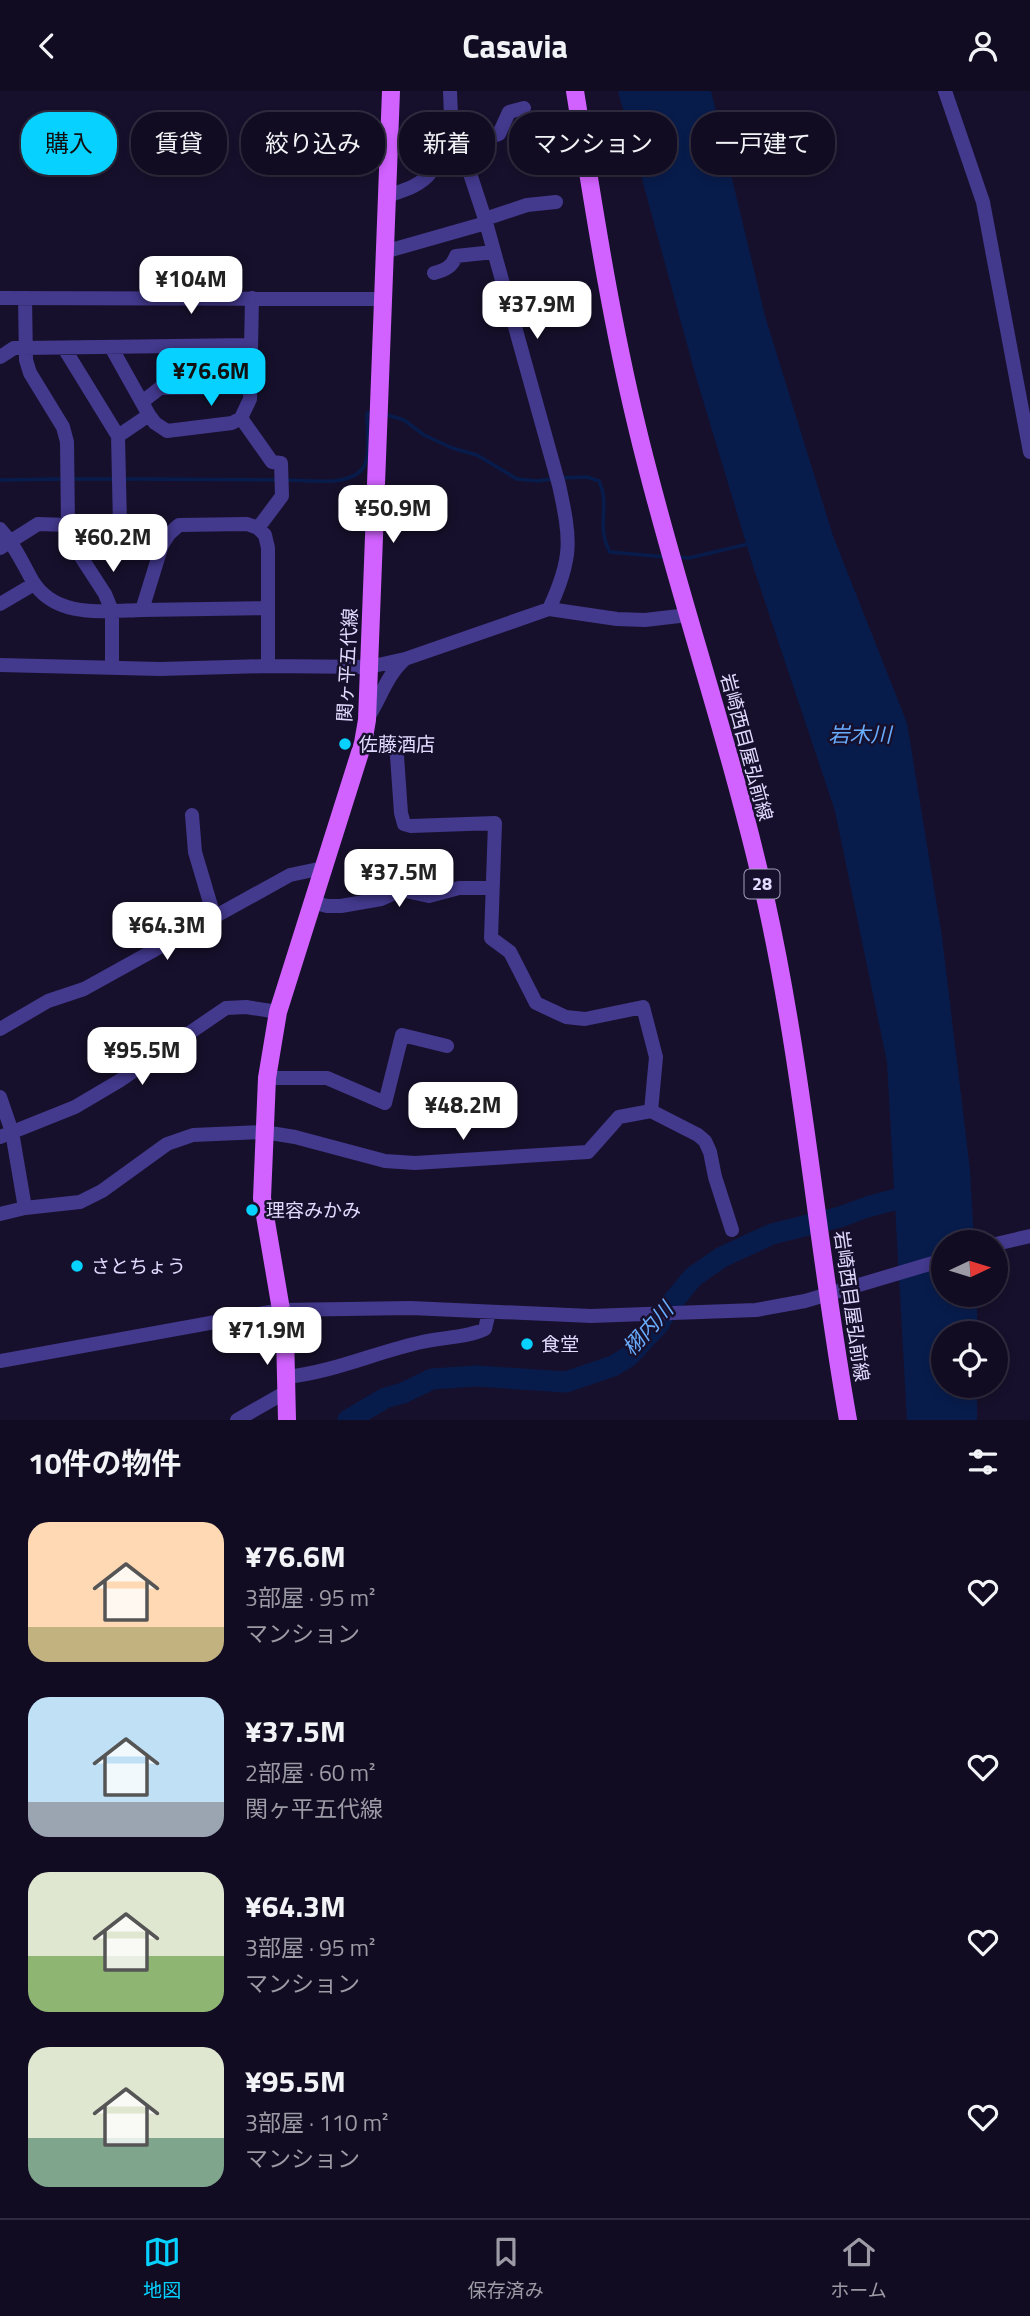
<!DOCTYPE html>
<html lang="ja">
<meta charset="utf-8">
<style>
body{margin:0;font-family:"Titillium Web","Noto Sans JP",sans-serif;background:#1a152a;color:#f1f3f6;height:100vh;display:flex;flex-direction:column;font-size:26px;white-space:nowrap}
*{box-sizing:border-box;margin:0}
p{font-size:23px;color:#9c9ba5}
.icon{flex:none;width:38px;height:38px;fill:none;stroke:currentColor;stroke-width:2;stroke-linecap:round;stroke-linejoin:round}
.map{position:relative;height:1329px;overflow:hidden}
.side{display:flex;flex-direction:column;background:#110c21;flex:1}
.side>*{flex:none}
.guide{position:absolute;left:21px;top:21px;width:989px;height:63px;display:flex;gap:14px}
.needle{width:46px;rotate:86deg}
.controls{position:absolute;left:931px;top:1139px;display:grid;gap:14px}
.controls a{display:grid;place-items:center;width:77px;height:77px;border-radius:50%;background:#110c21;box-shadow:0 4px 10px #0003,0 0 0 2px #302c3f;font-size:35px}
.price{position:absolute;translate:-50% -60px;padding:0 16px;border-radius:14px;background:#fff;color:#222;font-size:23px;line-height:46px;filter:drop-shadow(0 2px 4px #0008)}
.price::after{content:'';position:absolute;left:50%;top:42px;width:21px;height:16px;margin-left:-10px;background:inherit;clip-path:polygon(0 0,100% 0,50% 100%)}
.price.active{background:#07d2ff;color:#111}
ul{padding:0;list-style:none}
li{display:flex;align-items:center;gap:21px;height:175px;padding:0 28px}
li span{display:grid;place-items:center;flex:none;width:196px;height:140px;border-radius:21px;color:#555}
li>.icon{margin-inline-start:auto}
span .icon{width:84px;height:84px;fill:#fffc;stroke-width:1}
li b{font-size:30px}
h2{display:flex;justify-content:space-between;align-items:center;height:84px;padding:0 28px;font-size:30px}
.chip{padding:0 24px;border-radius:28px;background:#110c21;box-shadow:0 4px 10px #0003,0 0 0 2px #302c3f;font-size:24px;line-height:63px}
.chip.active{background:#07d2ff;color:#111}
header{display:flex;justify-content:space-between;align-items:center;height:91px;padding:0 28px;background:#110c21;font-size:32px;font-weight:700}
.tab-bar{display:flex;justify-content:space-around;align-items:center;height:98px;border-top:2px solid #302c3f;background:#110c21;font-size:19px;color:#9c9ba5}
.tab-bar a{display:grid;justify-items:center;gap:4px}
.tab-bar .active{color:#07d2ff}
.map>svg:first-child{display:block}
</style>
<header><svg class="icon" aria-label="back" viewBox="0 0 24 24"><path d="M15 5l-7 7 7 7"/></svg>Casavia<svg class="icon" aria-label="person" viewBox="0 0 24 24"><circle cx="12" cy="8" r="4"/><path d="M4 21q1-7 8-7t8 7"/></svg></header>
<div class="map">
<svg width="1030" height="1329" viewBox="0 0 1030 1329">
<rect width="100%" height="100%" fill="#17102c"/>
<path fill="#081c4c" d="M618 0H711L765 225 833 445 907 632 942 846 970 1079 974 1151 943 1152V1204H977V1242H943V1295H977V1329H907L887 971 835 720 753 475 696 286Z"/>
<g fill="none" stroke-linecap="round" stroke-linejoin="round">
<path stroke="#081c4c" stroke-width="3.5" d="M384 323 404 329 424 344 452 357 477 364 517 388 537 390 552 388
M559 387 587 386 599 390C611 415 595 434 610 461L666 466
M72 388H117
M125 388 278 389
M0 389 64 388
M286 389C309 389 363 399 367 366 369 352 367 336 367 322L372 323
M677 466 689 467 748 453"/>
<path stroke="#081c4c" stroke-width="21" d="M348 1329 385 1307 403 1302 432 1288 476 1285 566 1291 613 1275 628 1266 658 1234 670 1214 693 1186 722 1166 772 1143 840 1126 867 1116 908 1105 922 1110"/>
<path stroke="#43398d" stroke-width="14" d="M945 0 983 111 1030 361
M462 54 499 43 509 21 524 17
M387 105C402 100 421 95 431 81 442 66 440 57 460 50
M485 128 527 114 556 111
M384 161 486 132
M434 182C445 179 452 176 456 165L494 161
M0 207 383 208
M25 207 26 269 30 282 63 336 67 351 68 434 72 452 105 503 112 520V576
M111 256 149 324 155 332 167 340 232 332 241 327 250 308 252 207
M64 257 118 345 120 434 126 440 162 454
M0 266 14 257H24L249 254
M142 311 160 297 251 296
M241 327 272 371 281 372 282 405 258 437
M118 345 149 324
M0 438C14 453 22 471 32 489 55 528 104 520 142 519L162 454 169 443 179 434 247 433 258 437 265 444 268 457V575
M0 457 38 433 68 434
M0 513 34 493
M549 518 617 528 645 529 688 524
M142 519 267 517
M0 574 160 578 268 575 369 576 405 568 549 518C573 467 571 449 559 394L485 128 451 25 450 0
M367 628C380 609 386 585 404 569
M363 652 395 658 397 665 401 722 404 733 411 735 495 732 491 847 510 861 536 912 566 926 585 928 643 916 656 966 651 1020
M192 724 195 761 214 825
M312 811 327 815H341L381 808 401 799 429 805 459 797H492
M0 938 48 910 84 898 290 784 323 777
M267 987H327L385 1012 402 944 447 955
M0 1006 12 1041 25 1117
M0 1046 75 1016 119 990 226 917 246 916 278 921
M0 1123 25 1117 80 1111 102 1100 167 1053 193 1044 264 1041 295 1046 385 1070 415 1072 588 1061 619 1026 651 1020 698 1044 705 1050 710 1061 715 1086 732 1139
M996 1153 1030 1145
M0 1270 281 1219 411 1217 591 1225 756 1219 805 1210 943 1169
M286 1286C334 1281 376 1261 422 1251 443 1246 466 1247 485 1238L489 1221
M237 1329 286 1301"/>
<path stroke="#d162ff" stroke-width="18" d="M575 0C593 112 610 225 637 336 675 495 730 650 766 810 804 981 817 1156 848 1329
M287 1329 285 1242 262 1107 267 987 278 921 363 652 367 629 391 0"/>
</g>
<g fill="#07d2ff" stroke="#17102c" stroke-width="2.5">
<circle cx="345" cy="653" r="7"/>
<circle cx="252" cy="1119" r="7"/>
<circle cx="77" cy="1175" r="7"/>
<circle cx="527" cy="1253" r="7"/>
</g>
<g text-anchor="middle" stroke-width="5" stroke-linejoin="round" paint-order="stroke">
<rect fill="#17102c" stroke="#a59ec0" stroke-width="2" x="744.5" y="778.5" width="35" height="29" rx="5"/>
<g font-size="18" font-weight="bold" fill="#e2dbff">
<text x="762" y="799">28</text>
</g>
<g font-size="19" fill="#e2dbff" stroke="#17102c">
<text transform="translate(347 574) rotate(-87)" y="7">関ヶ平五代線</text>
<text transform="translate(747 656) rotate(75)" y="7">岩崎西目屋弘前線</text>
<text transform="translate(852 1215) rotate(82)" y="7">岩崎西目屋弘前線</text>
</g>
<g font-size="19" fill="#e2dbff" stroke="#17102c" text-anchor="start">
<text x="359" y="660">佐藤酒店</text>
<text x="266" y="1126">理容みかみ</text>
<text x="91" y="1182">さとちょう</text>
<text x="541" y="1260">食堂</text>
</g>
<g font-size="21" font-style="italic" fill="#69adff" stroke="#17102c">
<text x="860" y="651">岩木川</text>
<text transform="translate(648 1238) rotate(-48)" y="7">栩内川</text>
</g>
</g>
</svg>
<div class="controls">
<a><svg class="needle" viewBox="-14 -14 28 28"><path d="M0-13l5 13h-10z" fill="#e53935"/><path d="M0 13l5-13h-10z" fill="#9c9ba5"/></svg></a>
<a><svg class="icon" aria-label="locate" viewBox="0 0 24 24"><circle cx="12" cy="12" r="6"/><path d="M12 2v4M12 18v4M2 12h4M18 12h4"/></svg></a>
</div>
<b class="price" style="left:191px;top:225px">¥104M</b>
<b class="price" style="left:537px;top:250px">¥37.9M</b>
<b class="price active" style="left:211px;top:317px">¥76.6M</b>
<b class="price" style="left:393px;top:454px">¥50.9M</b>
<b class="price" style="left:113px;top:483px">¥60.2M</b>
<b class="price" style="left:399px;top:818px">¥37.5M</b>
<b class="price" style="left:167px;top:871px">¥64.3M</b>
<b class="price" style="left:142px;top:996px">¥95.5M</b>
<b class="price" style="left:463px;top:1051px">¥48.2M</b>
<b class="price" style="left:267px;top:1276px">¥71.9M</b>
<div class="guide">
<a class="chip active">購入</a>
<a class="chip">賃貸</a>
<a class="chip">絞り込み</a>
<a class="chip">新着</a>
<a class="chip">マンション</a>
<a class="chip">一戸建て</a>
</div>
</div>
<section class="side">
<h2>10件の物件<svg class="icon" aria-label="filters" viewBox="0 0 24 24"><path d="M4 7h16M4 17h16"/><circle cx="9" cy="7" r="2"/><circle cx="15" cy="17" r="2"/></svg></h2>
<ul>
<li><span style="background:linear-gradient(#ffd9b3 75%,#c2b280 0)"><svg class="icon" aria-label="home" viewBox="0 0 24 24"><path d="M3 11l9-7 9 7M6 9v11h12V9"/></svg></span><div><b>¥76.6M</b><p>3部屋 · 95 m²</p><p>マンション</p></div><svg class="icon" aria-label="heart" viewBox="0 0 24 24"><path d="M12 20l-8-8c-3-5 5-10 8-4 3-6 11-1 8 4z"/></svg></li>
<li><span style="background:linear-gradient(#bfe0f5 75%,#9aa5b1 0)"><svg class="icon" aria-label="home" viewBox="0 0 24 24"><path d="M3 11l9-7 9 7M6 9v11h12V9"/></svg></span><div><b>¥37.5M</b><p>2部屋 · 60 m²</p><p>関ヶ平五代線</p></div><svg class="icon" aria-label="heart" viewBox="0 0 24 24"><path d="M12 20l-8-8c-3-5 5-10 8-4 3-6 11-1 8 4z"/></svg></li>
<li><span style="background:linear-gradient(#dfe7d0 60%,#8fb573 0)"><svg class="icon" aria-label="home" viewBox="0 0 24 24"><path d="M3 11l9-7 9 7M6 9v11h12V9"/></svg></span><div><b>¥64.3M</b><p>3部屋 · 95 m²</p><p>マンション</p></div><svg class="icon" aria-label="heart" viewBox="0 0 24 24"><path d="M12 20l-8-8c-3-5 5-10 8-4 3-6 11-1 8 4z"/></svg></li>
<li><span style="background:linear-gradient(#dfe7d0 65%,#7fa58c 0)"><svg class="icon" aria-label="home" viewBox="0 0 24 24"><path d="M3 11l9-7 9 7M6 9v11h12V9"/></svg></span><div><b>¥95.5M</b><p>3部屋 · 110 m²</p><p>マンション</p></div><svg class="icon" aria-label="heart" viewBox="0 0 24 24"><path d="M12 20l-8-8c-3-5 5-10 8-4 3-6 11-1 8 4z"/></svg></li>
</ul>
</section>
<nav class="tab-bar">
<a class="active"><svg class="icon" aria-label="map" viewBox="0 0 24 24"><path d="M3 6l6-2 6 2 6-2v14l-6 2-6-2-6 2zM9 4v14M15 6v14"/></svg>地図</a>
<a><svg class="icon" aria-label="saved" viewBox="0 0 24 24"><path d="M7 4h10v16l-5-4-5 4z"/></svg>保存済み</a>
<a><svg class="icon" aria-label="home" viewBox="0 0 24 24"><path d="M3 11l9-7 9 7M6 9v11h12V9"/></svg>ホーム</a>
</nav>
